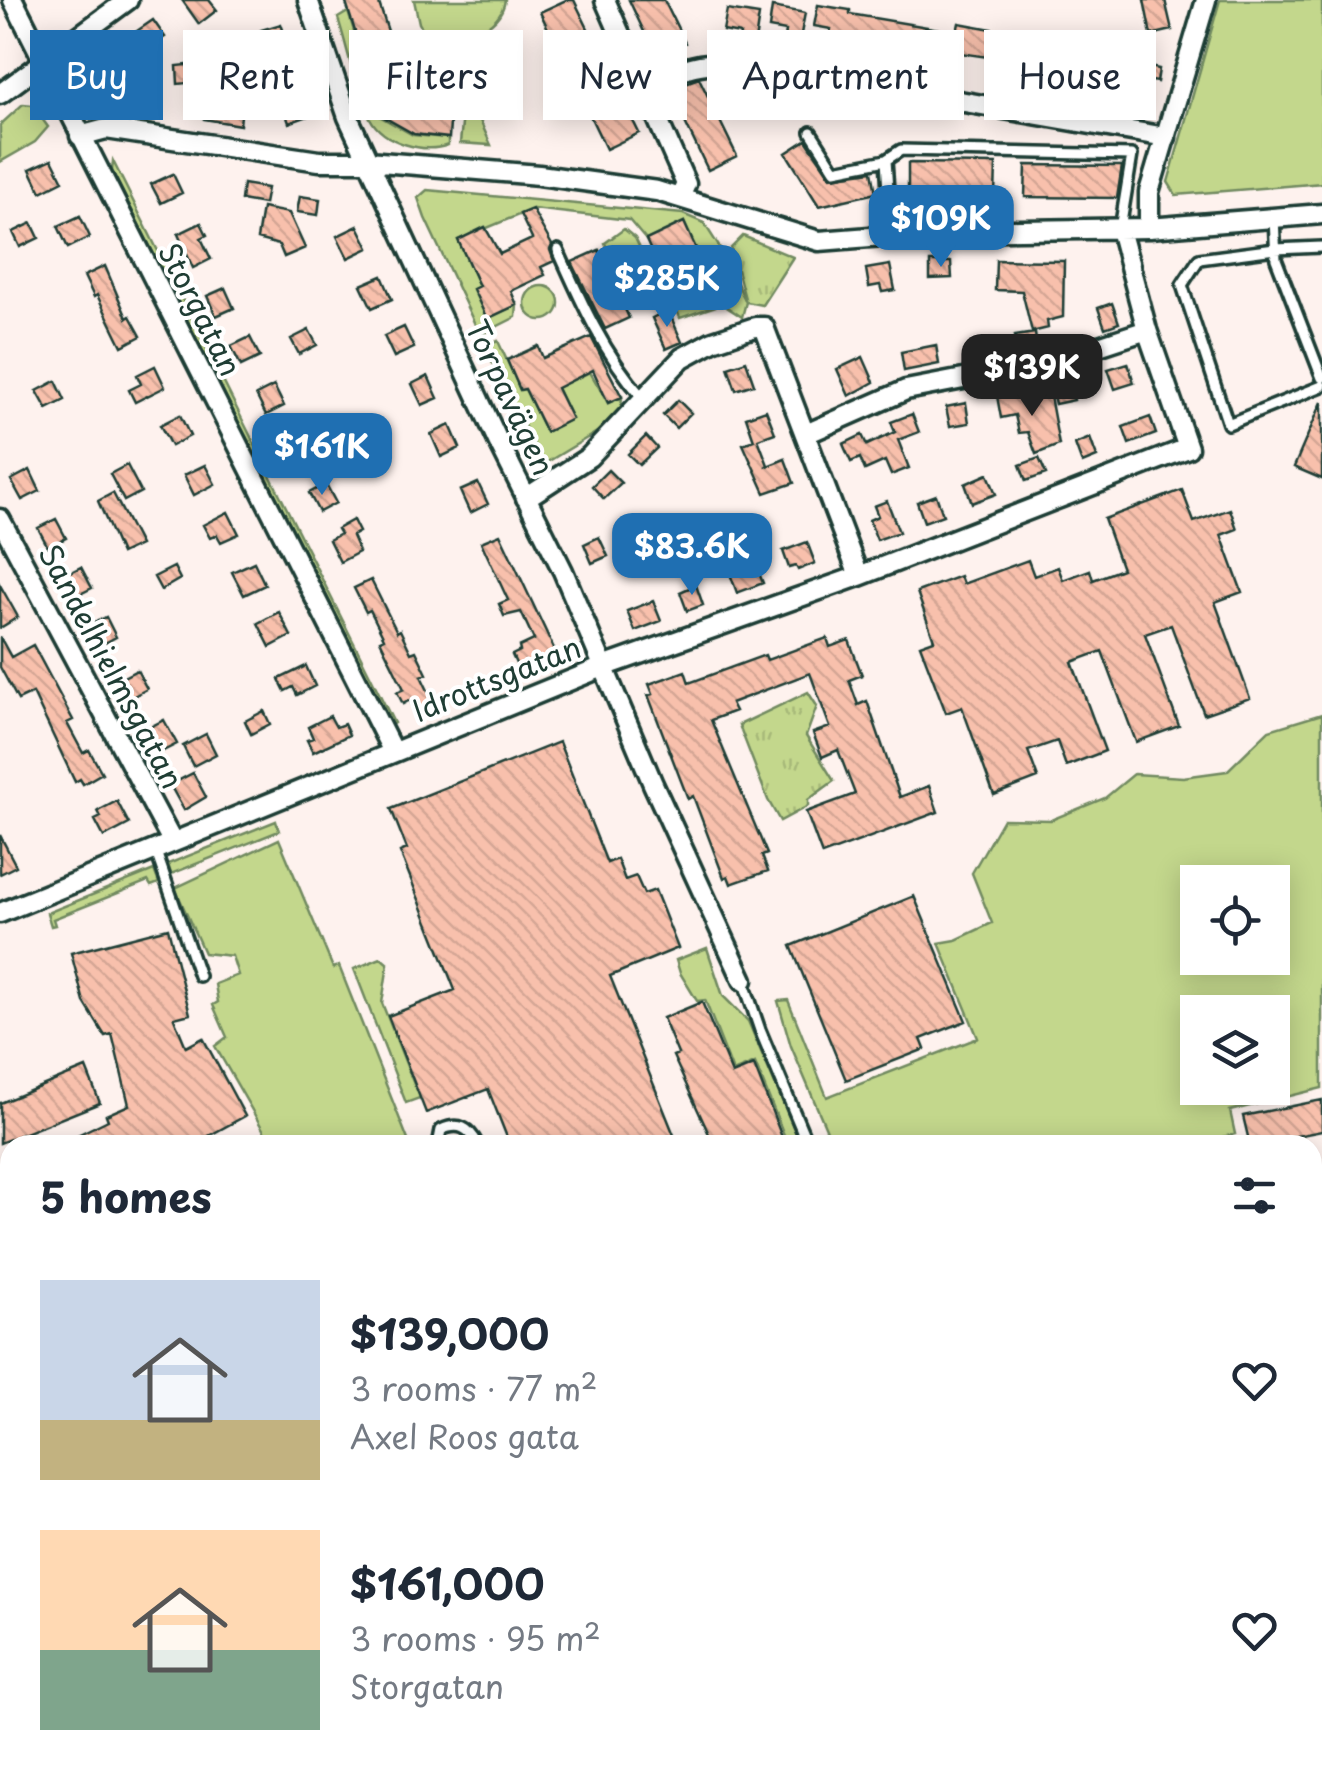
<!DOCTYPE html>
<meta charset="utf-8">
<style>
body{margin:0;font-family:"Playpen Sans",sans-serif;background:#f2f2f3;color:#1f2937;height:100vh;display:flex;flex-direction:column;font-size:38px;white-space:nowrap}
*{box-sizing:border-box;margin:0}
p{font-size:32px;color:#747a83}
.icon{flex:none;width:55px;height:55px;fill:none;stroke:currentColor;stroke-width:2;stroke-linecap:round;stroke-linejoin:round}
.map{position:relative;flex:1;overflow:hidden}
.sheet{position:absolute;left:0px;top:1135px;width:1322px;height:642px;display:flex;flex-direction:column;background:#fff;border-radius:30px 30px 0 0;box-shadow:0 5px 25px #0003}
.sheet>*{flex:none}
.guide{position:absolute;left:30px;top:30px;width:1262px;height:90px;display:flex;gap:20px}
.controls{position:absolute;left:1180px;top:865px;display:grid;gap:20px}
.controls a{display:grid;place-items:center;width:110px;height:110px;border-radius:0px;background:#fff;box-shadow:0 5px 25px #0003;font-size:50px}
.price{position:absolute;translate:-50% -85px;padding:0 22px;border-radius:20px;background:#1f6fb2;color:#fff;font-size:32px;line-height:65px;filter:drop-shadow(0 2px 5px #0008)}
.price::after{content:'';position:absolute;left:50%;top:60px;width:30px;height:22px;margin-left:-15px;background:inherit;clip-path:polygon(0 0,100% 0,50% 100%)}
.price.selected{background:#222;color:#fff}
ul{padding:0;list-style:none}
li{display:flex;align-items:center;gap:30px;height:250px;padding:0 40px}
li span{display:grid;place-items:center;flex:none;width:280px;height:200px;border-radius:0px;color:#555}
li>.icon{margin-inline-start:auto}
span .icon{width:120px;height:120px;fill:#fffc;stroke-width:1}
li b{font-size:42px}
h2{display:flex;justify-content:space-between;align-items:center;height:120px;padding:0 40px;font-size:42px}
.chip{padding:0 35px;border-radius:0px;background:#fff;box-shadow:0 5px 25px #0003;font-size:35px;line-height:90px}
.chip.selected{background:#1f6fb2;color:#fff}
.map>svg:first-child{display:block}
</style>
<div class="map">
<svg width="1322" height="1777" viewBox="0 0 1322 1777">
<defs>
<pattern id="park-tufts" width="24" height="20" patternUnits="userSpaceOnUse" patternTransform="scale(2.5)"><rect width="24" height="20" fill="#c3d78c"/><path d="M3 7l-1-3M5 7V3M7 7l1-3M15 17l-1-3M17 17v-4M19 17l1-3" fill="none" stroke="#a7b979"/></pattern>
<pattern id="building-back-hatch" width="6" height="6" patternUnits="userSpaceOnUse" patternTransform="scale(2.5)"><rect width="6" height="6" fill="#f8c0ac"/><path d="M-1 5l2 2M0 0l6 6M5-1l2 2" fill="none" stroke="#d4a695"/></pattern>
</defs>
<rect width="100%" height="100%" fill="#fef2ee"/>
<filter id="ink" filterUnits="userSpaceOnUse"><feTurbulence type="fractalNoise" baseFrequency=".01" numOctaves="2"/><feDisplacementMap in="SourceGraphic" scale="20" xChannelSelector="R" yChannelSelector="G"/><feConvolveMatrix kernelMatrix="1 2 1 2 8 2 1 2 1" color-interpolation-filters="sRGB"/></filter>
<g filter="url(#ink)">
<path fill="#c3d78c" stroke="#718a60" stroke-width="2.5" fill-rule="evenodd" d="M414 0H505C500 32 454 43 427 37L419 23Z
M1220 0H1322V183L1176 195 1168 182Z
M348 12 381 117 413 135 448 138V145C424 154 383 143 370 118 355 88 348 50 338 18Z
M453 49 460 56 454 61 456 68 462 66 466 72 461 78 491 145 460 143 464 105 446 57 447 50Z
M420 54H432L453 91 437 93 417 87 415 69Z
M23 104 32 105 48 127 35 142 0 162V125Z
M113 161 394 723 391 725 112 171Z
M427 190 683 214 704 223 720 248 746 302 742 317 722 304 680 318 672 297 710 279 684 222 646 240 629 220 533 209 458 240 479 286 487 318 517 305 516 317 480 335 425 218 418 198Z
M624 229 635 238 657 284 655 292 640 301 633 300 605 243Z
M525 303a17 17 0 1 1 34 0a17 17 0 1 1-34 0Z
M498 341 520 389H525L546 432 572 419 557 388 590 372 608 403 622 397 620 418 544 464 484 347Z
M1322 714V1088L1230 1111 1235 1134 1190 1145H833L791 1046 778 1001 788 1000 827 1097 978 1038 939 943 956 940 992 923 972 873 1003 819 1051 820 1105 798 1134 774 1183 777 1227 771 1269 730ZM1198 882H1272V958H1198ZM1198 1012H1272V1088H1198Z
M276 821 279 831 171 874 168 864Z
M279 839 333 968 339 966 410 1145H272L215 1046 227 1037 213 1005 218 1002 215 984 238 975 232 956 204 953 175 888Z
M154 870 159 883 151 886 148 881 53 919 55 925 51 926 47 913Z
M707 948 723 996 748 1021 801 1145H788L755 1063 733 1072 705 1000 697 1001 680 973 676 960Z
M381 958 388 964 382 1003 415 1087 439 1091 406 1103 354 969Z
M579 1768H788L780 1777H583L584 1772Z"/>
<path fill="url(#park-tufts)" stroke="#718a60" stroke-width="2.5" d="M743 236 793 257 762 305 746 302 731 248Z
M808 692 817 706 806 736 834 781 808 800V806L780 821 768 800 739 725Z"/>
<path fill="url(#building-back-hatch)" stroke="#1f3d34" stroke-width="2.5" d="M182 0H209L217 10 199 24Z
M345 0H378L409 97 423 105 451 108 449 138 414 134 382 116Z
M566 0H574L639 133 606 149 540 12Z
M629 0H664L685 43 656 57Z
M1144 0H1165L1172 30 1151 35Z
M818 5 850 10V14L957 32 959 23 1019 34 1018 38 1062 45 1061 49 1159 69 1157 82 1146 80 1144 93 1128 91V87L1085 80V76L1041 69 1042 65 830 34 831 29 814 26Z
M772 7 805 13 800 39 785 37 786 31 769 28Z
M727 10 759 15 755 42 739 39 740 34 723 31Z
M153 20 165 37 146 50 134 33Z
M281 24 289 47 269 53 261 30Z
M95 53 112 75 102 96 88 98 94 79 74 61 78 55Z
M196 64 198 82 178 84 177 66Z
M699 78 737 156 708 170 669 89Z
M138 85 162 89 158 112 134 108Z
M304 92 311 115 289 123 281 100Z
M207 100 242 105 240 125 204 119Z
M806 140 831 177 872 171 876 193 819 206 786 153Z
M52 159 63 181 41 192 30 169Z
M908 163 996 164 995 196 908 194Z
M1026 165 1122 166 1117 198 1025 197Z
M173 174 182 193 161 203 151 184Z
M243 184 267 188 264 204 241 200Z
M300 196 320 199 318 215 297 212Z
M262 208 289 213 305 248 284 257 279 245 257 239Z
M532 209 552 245 550 250 554 261 541 267 545 275 511 291 517 305 487 319 473 289 479 286 458 240 485 227 500 254 532 239 520 214Z
M80 216 90 237 68 248 58 226Z
M684 222 710 280 672 297 646 240Z
M32 223 39 238 20 247 13 232Z
M201 223 207 235 201 238 211 259 193 268 178 234Z
M358 226 369 248 348 258 337 236Z
M599 250 629 318 605 329 572 262Z
M996 260 1064 261 1063 317 1047 321 1048 328 1032 332 1022 291 995 290Z
M930 262H951L952 278 930 279Z
M890 265 895 290 882 292 880 285 869 287 866 269Z
M105 266 127 318 130 316 141 336 122 346 97 295 94 297 84 276Z
M382 276 392 299 372 308 361 285Z
M225 288 234 308 216 316 207 296Z
M1112 303 1119 323 1105 328 1098 308Z
M668 310 682 342 666 349 652 318Z
M404 327 414 348 394 357 384 336Z
M309 330 317 345 299 354 291 339Z
M1035 333 1037 349 1018 352 1015 336Z
M250 337 260 357 241 366 231 346Z
M591 337 622 397 608 403 593 370 557 388 572 419 546 432 525 389 520 390 507 360 538 346 543 358Z
M936 345 939 364 904 371 901 352Z
M863 357 874 382 849 396 837 369Z
M746 361 754 384 736 390 728 367Z
M1128 363 1134 383 1115 389 1108 369Z
M155 366 165 387 135 402 129 390 141 384 137 375Z
M428 376 438 398 422 405 412 384Z
M56 381 65 400 47 409 37 391Z
M1071 382 1074 400 1055 404 1051 386Z
M274 386 284 406 266 415 256 395Z
M1021 391 1023 400 1050 396 1059 445 1036 454 1028 432 1019 433 1015 415 1001 418 997 396Z
M678 400 691 413 676 428 663 415Z
M1322 402V479L1294 467Z
M966 403 969 423 950 426 946 407Z
M766 410 775 433 758 439 768 465 765 467 785 459 794 483 765 493 743 444 754 440 746 417Z
M912 414 919 432 898 440 909 468 891 475 885 461 865 470 860 458 851 462 843 444 862 435 867 445 895 432 891 422Z
M180 415 190 436 171 446 160 425Z
M1150 417 1156 434 1129 444 1123 427Z
M296 423 312 456 295 464 285 441 290 439 285 428Z
M450 425 460 448 441 457 431 434Z
M646 436 657 448 639 465 628 454Z
M1090 438 1097 457 1082 463 1075 444Z
M1039 458 1046 474 1026 481 1020 465Z
M127 465 141 492 124 501 110 474Z
M205 465 215 484 194 495 184 475Z
M30 470 40 491 22 500 11 480Z
M608 470 621 483 604 499 592 486Z
M988 474 996 494 972 503 965 484Z
M478 483 488 504 470 513 460 491Z
M326 484 336 503 319 512 309 493Z
M1182 490 1194 522 1230 509 1237 529 1221 535 1242 592 1215 602 1250 698 1204 714 1171 625 1145 634 1179 726 1136 742 1102 651 1072 662 1105 751 1066 766 1057 741 1028 751 1038 778 994 795 962 707 946 713 920 645 934 640 917 592 960 576 963 584 1028 560 1034 576 1058 567 1063 580 1090 570 1093 580 1122 569 1104 519Z
M113 493 140 545 121 554 98 501Z
M936 495 943 515 924 522 917 502Z
M887 501 899 532 877 540 869 520 878 516 874 506Z
M228 512 239 534 221 542 217 535 210 538 203 525Z
M56 519 66 538 48 547 38 528Z
M353 520 359 532 352 536 359 552 340 562 329 540 340 534 337 529Z
M500 534 556 653 519 670 512 655 520 651 519 647 534 640 521 612 504 616 499 604 508 600 481 542Z
M599 537 608 556 592 563 584 544Z
M807 542 815 563 798 570 796 566 789 568 783 551Z
M754 561 763 583 737 593 729 571Z
M254 562 265 585 244 595 232 572Z
M81 567 92 588 74 597 63 576Z
M174 567 180 579 161 590 154 577Z
M371 580 397 632 400 630 411 653 416 651 427 674 421 676 434 703 416 712 410 700 403 704 397 692 404 689 380 640 384 638 370 610 366 612 354 588Z
M0 585 18 617 0 628Z
M696 585 703 605 687 611 680 592Z
M653 601 661 621 635 631 627 611Z
M279 612 291 636 270 647 258 623Z
M106 617 116 637 99 646 88 626Z
M0 637 11 657 33 645 73 720 67 723 83 753 89 750 102 773 83 784 80 779 75 782 33 693 18 700 0 667Z
M827 638 830 647 849 640 862 675 849 680 858 705 867 701 900 797 929 786 938 812 822 855 806 812 855 794 838 750 822 757 813 733 830 727 810 673 731 703 735 711 711 720 767 854 762 856 768 871 731 884 728 876 724 878 693 796 688 799 648 695 653 694 649 684 685 671 689 683 765 655 767 660Z
M306 666 315 686 297 695 293 687 285 691 279 679Z
M137 670 147 689 128 699 118 680Z
M264 711 270 724 251 734 245 721Z
M330 716 336 727 344 724 349 735 313 752 307 740 313 738 308 727Z
M164 720 177 744 157 754 144 730Z
M206 734 216 754 193 766 183 746Z
M559 742 607 863 617 859 625 880 636 876 644 894 655 890 678 948 610 976 678 1145H510L488 1089 426 1113 388 1016 455 990 400 852 407 849 391 809Z
M193 773 206 797 184 810 170 785Z
M117 801 129 824 104 837 95 820 101 817 98 811Z
M0 835 16 866 0 874Z
M914 896 966 1021 921 1039 925 1049 846 1080 791 946Z
M168 928 190 1014 174 1018 186 1047 203 1038 245 1116 192 1145H57L108 1120 106 1115 129 1105 112 1034 105 1036 84 1002 71 953Z
M702 1002 732 1074 754 1065 785 1145H714L673 1056 678 1054 663 1018Z
M86 1068 100 1103 0 1143V1103Z
M1322 1100V1131L1250 1145 1243 1116Z"/>
<g fill="none" stroke-linecap="round" stroke-linejoin="round">
<defs>
<path id="lane" d="M811 132 835 170 886 160
M1274 218 1276 259 1322 378
M891 236 886 160 901 150 1132 155 1120 229
M1322 247 1275 249 1199 259 1182 285 1228 424 1322 386
M558 250C581 302 604 354 642 397
M155 849 199 976
M743 980 760 1030 808 1145
M438 1145 441 1130C459 1122 469 1127 478 1145
M1312 1366 1322 1363
M0 1392 10 1389
M0 1540 10 1608
M0 1688 10 1646
M0 1697 10 1701
M51 1768 75 1777
M159 1768 180 1777
M1049 1768 1056 1777
M82 1777 84 1768
M438 1777 443 1768"/>
<path id="street" d="M13 0 393 752
M308 0 348 117 498 441 563 571 653 784 743 980
M605 0 686 184 680 197
M645 86C683 67 702 60 746 64L1166 137
M0 94 128 0
M80 136 106 129 319 161H368L539 175 657 191 819 241 947 231 1149 228 1322 214
M1149 228V192L1206 0
M806 434 906 390 1047 363 1147 330
M526 498 589 457 682 358 713 341 755 327H764L859 576
M0 519 172 841
M0 913 603 667 859 576 1188 448 1147 330 1120 229
M1312 1664 1322 1694"/>
</defs>
<use href="#lane" stroke="#1f3d34" stroke-width="16"/>
<use href="#street" stroke="#1f3d34" stroke-width="25"/>
<use href="#lane" stroke="#fff" stroke-width="9"/>
<use href="#street" stroke="#fff" stroke-width="18"/>
</g>
</g>
<g text-anchor="middle" stroke-width="8" stroke-linejoin="round" paint-order="stroke">
<g font-size="30" fill="#1f3d34" stroke="#fff">
<text transform="translate(199 310) rotate(63)" y="10">Storgatan</text>
<text transform="translate(509 398) rotate(65)" y="10">Torpavägen</text>
<text transform="translate(110 667) rotate(62)" y="10">Sandelhielmsgatan</text>
<text transform="translate(497 680) rotate(-22)" y="10">Idrottsgatan</text>
</g>
</g>
</svg>
<div class="controls">
<a><svg class="icon" aria-label="locate" viewBox="0 0 24 24"><circle cx="12" cy="12" r="6"/><path d="M12 2v4M12 18v4M2 12h4M18 12h4"/></svg></a>
<a><svg class="icon" aria-label="layers" viewBox="0 0 24 24"><path d="M12 4l9 5-9 5-9-5zM3 14l9 5 9-5"/></svg></a>
</div>
<b class="price" style="left:941px;top:270px">$109K</b>
<b class="price" style="left:667px;top:330px">$285K</b>
<b class="price selected" style="left:1032px;top:419px">$139K</b>
<b class="price" style="left:322px;top:498px">$161K</b>
<b class="price" style="left:692px;top:598px">$83.6K</b>
<div class="guide">
<a class="chip selected">Buy</a>
<a class="chip">Rent</a>
<a class="chip">Filters</a>
<a class="chip">New</a>
<a class="chip">Apartment</a>
<a class="chip">House</a>
</div>
<section class="sheet">
<h2>5 homes<svg class="icon" aria-label="filters" viewBox="0 0 24 24"><path d="M4 7h16M4 17h16"/><circle cx="9" cy="7" r="2"/><circle cx="15" cy="17" r="2"/></svg></h2>
<ul>
<li><span style="background:linear-gradient(#c9d6e8 70%,#c2b280 0)"><svg class="icon" aria-label="home" viewBox="0 0 24 24"><path d="M3 11l9-7 9 7M6 9v11h12V9"/></svg></span><div><b>$139,000</b><p>3 rooms · 77 m²</p><p>Axel Roos gata</p></div><svg class="icon" aria-label="heart" viewBox="0 0 24 24"><path d="M12 20l-8-8c-3-5 5-10 8-4 3-6 11-1 8 4z"/></svg></li>
<li><span style="background:linear-gradient(#ffd9b3 60%,#7fa58c 0)"><svg class="icon" aria-label="home" viewBox="0 0 24 24"><path d="M3 11l9-7 9 7M6 9v11h12V9"/></svg></span><div><b>$161,000</b><p>3 rooms · 95 m²</p><p>Storgatan</p></div><svg class="icon" aria-label="heart" viewBox="0 0 24 24"><path d="M12 20l-8-8c-3-5 5-10 8-4 3-6 11-1 8 4z"/></svg></li>
</ul>
</section>
</div>
